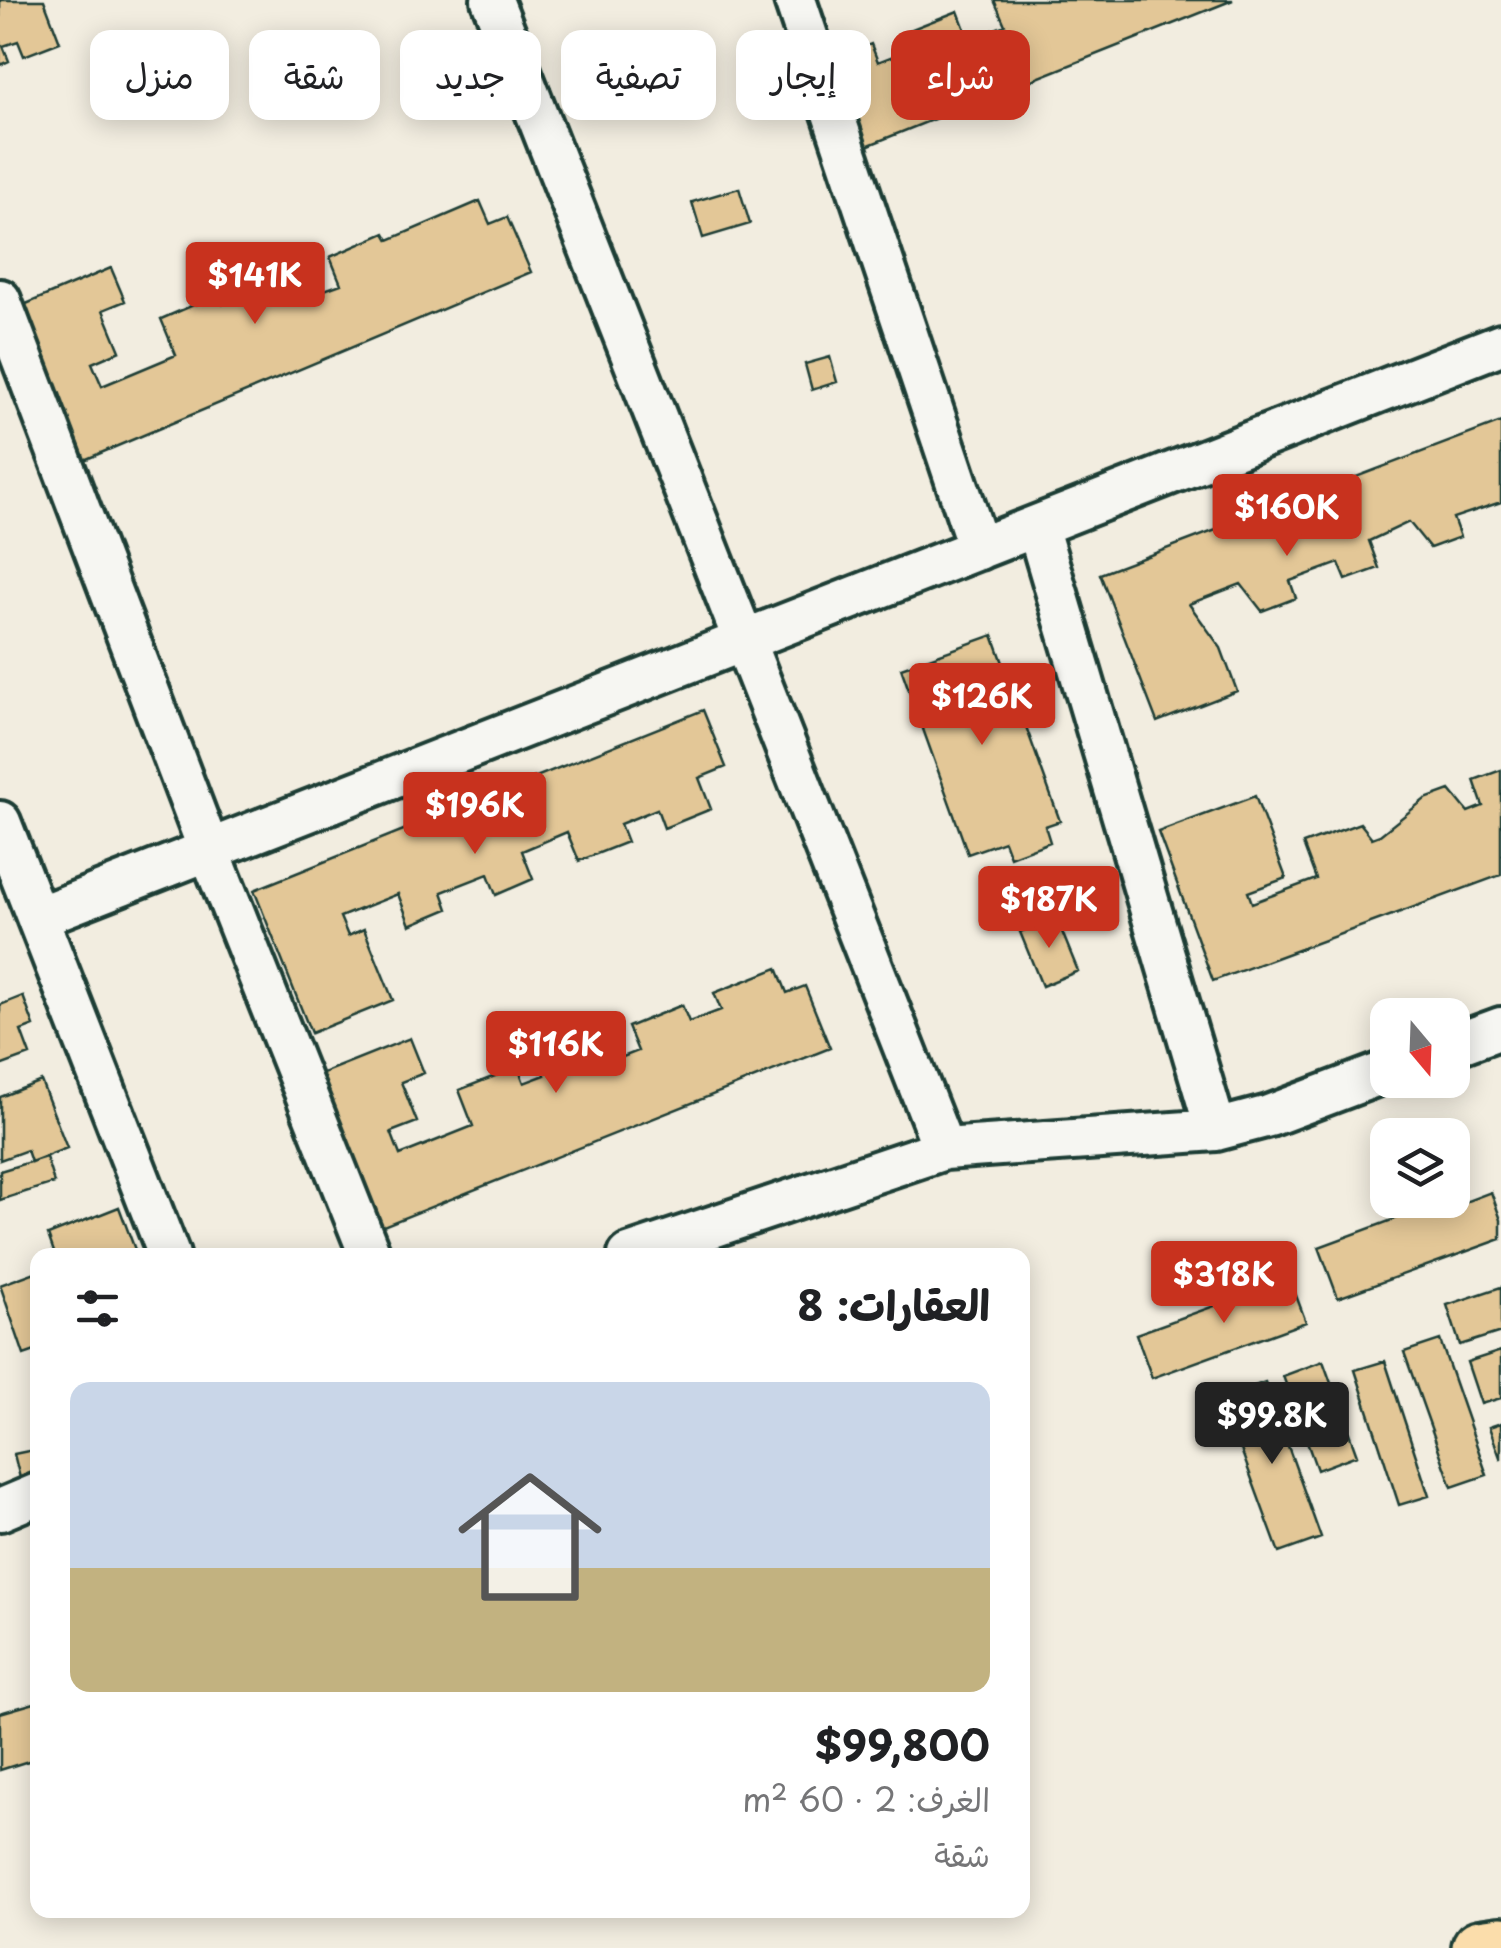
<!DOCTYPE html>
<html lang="ar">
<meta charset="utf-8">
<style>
body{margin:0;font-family:"Playpen Sans","Playpen Sans Arabic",sans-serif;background:#f2f2f2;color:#202124;direction:rtl;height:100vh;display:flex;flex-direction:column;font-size:38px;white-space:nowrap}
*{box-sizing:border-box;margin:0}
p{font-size:32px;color:#757577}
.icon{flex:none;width:55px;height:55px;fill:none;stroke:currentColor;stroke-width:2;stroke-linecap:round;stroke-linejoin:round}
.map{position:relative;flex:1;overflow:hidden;direction:ltr}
.details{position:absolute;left:30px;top:1248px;width:1000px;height:670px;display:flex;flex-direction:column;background:#fff;border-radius:20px;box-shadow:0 5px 25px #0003;direction:rtl}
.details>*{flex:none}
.guide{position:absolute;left:30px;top:30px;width:1000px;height:90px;direction:rtl;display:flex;gap:20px}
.needle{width:65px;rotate:161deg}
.fabs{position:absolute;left:1370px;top:998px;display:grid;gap:20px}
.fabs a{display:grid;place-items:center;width:100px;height:100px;border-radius:20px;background:#fff;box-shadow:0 5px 25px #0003;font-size:50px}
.price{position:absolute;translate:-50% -85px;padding:0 22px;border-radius:10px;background:#c8321e;color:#fff;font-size:32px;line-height:65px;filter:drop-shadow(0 2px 5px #0008)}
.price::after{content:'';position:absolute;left:50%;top:60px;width:30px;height:22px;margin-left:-15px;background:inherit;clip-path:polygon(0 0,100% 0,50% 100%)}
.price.current{background:#222;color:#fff}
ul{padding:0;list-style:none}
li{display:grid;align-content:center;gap:20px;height:530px;padding:0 40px}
li span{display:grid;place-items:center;height:310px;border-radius:20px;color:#555}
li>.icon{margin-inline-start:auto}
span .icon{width:180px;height:180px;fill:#fffc;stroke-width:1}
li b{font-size:42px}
h2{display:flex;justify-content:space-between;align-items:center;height:120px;padding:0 40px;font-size:42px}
.chip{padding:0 35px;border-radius:20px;background:#fff;box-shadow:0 5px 25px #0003;font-size:35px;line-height:90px}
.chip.current{background:#c8321e;color:#fff}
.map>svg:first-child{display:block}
</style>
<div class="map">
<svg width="1501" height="1948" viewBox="0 0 1501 1948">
<rect width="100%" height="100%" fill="#f2ede0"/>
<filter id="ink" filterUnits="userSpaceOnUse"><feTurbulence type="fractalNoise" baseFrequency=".01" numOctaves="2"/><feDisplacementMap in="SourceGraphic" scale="20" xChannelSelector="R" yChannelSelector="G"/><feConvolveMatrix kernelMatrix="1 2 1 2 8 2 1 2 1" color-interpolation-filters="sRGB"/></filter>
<g filter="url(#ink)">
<path fill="#e3c797" stroke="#1f3d34" stroke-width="2.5" d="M0 0H44L60 42 24 56 18 41 3 46 9 61 0 65Z
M994 0H1233L859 149 825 62 871 44 878 62 914 48 907 31 958 11 969 40 1005 25Z
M739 188 750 224 703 238 692 202Z
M480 201 490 224 507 217 531 272 77 463 12 310 111 268 125 301 103 310 120 351 92 363 102 386 176 355 161 319 219 294 223 304 309 268 319 292 341 284 330 257 385 233 389 240Z
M830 357 837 382 812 390 805 364Z
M1501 422V502L1453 518 1460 537 1430 548 1409 522 1369 541 1379 568 1346 580 1339 563 1290 581 1296 598 1262 611 1241 584 1189 604 1221 648 1237 691 1157 722 1100 574Z
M993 635 1060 821 1045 826 1050 842 1010 857 1004 841 968 854 901 668Z
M703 710 726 767 699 778 711 809 664 828 657 809 620 824 627 842 579 861 567 832 522 851 533 879 496 895 488 874 442 892 448 909 410 925 398 894 340 917 348 936 364 929 393 1000 311 1033 254 890Z
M1501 770V875L1213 981 1158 832 1255 796 1286 878 1248 892 1252 903 1316 879 1303 844 1360 823 1372 838 1380 835 1425 799 1450 790 1468 812 1483 806 1474 780Z
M1056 917 1078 971 1042 986 1020 932Z
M777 968 787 993 805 986 830 1048 371 1231 310 1078 410 1038 424 1073 401 1082 417 1122 391 1132 400 1155 473 1126 459 1090 518 1067 524 1083 545 1075 539 1059 607 1032 618 1059 638 1051 628 1027 682 1005 689 1022 721 1010 714 993Z
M23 996 34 1026 21 1031 30 1055 0 1066V1005Z
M41 1081 67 1148 31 1162 27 1150 0 1160V1097Z
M46 1157 54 1183 0 1200V1171Z
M1491 1192 1501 1220V1239L1338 1298 1319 1247 1446 1200 1449 1208Z
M119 1207 137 1255H55L48 1235Z
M1285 1266 1306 1322 1152 1378 1136 1334 1259 1290 1255 1277Z
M38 1271V1350L24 1355 0 1285Z
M1501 1287V1332L1460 1345 1447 1305Z
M1440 1340 1487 1475 1452 1487 1404 1352Z
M1501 1351V1398L1481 1404 1467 1362Z
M1323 1361 1357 1455 1317 1470 1283 1376Z
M1385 1361 1429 1496 1399 1505 1355 1370Z
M1265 1382 1321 1538 1279 1553 1222 1398Z
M1501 1423V1460L1489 1427Z
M38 1449V1482L22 1486 14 1454Z
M38 1702V1758L0 1770V1713Z"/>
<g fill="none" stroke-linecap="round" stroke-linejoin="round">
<defs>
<path id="street" d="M492 0 944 1149
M795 0 979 549
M0 300 209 850 370 1255
M1037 526 1216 1130
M0 822 169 1255
M38 917 1501 344
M1452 1046 1501 1028
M629 1255 944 1149 1216 1130 1269 1116 1388 1071
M0 1510 38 1494"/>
<path id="highway" d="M1480 1948 1501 1945"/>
</defs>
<use href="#street" stroke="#1f3d34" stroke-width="48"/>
<use href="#highway" stroke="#1f3d34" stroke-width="62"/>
<use href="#street" stroke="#f6f6f2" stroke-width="40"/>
<use href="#highway" stroke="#fbddab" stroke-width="55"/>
</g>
</g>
</svg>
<div class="fabs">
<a><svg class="needle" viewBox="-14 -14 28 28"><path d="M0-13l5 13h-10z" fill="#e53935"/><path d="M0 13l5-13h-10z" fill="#757577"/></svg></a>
<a><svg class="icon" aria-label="layers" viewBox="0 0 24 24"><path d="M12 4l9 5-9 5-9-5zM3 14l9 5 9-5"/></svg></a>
</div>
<b class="price" style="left:255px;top:327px">$141K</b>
<b class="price" style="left:1287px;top:559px">$160K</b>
<b class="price" style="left:982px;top:748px">$126K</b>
<b class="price" style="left:475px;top:857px">$196K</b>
<b class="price" style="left:1049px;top:951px">$187K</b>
<b class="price" style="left:556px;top:1096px">$116K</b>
<b class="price" style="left:1224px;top:1326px">$318K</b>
<b class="price current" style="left:1272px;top:1467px">$99.8K</b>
<div class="guide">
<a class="chip current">شراء</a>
<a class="chip">إيجار</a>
<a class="chip">تصفية</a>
<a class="chip">جديد</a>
<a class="chip">شقة</a>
<a class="chip">منزل</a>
</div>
<section class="details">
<h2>العقارات: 8<svg class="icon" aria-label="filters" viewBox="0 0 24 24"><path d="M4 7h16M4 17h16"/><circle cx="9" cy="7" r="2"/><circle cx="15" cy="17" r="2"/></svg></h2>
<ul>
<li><span style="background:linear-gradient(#c9d6e8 60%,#c2b280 0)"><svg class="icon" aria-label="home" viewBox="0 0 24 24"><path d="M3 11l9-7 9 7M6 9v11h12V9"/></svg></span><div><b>$99,800</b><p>الغرف: 2 · 60 m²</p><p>شقة</p></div></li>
</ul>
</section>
</div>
